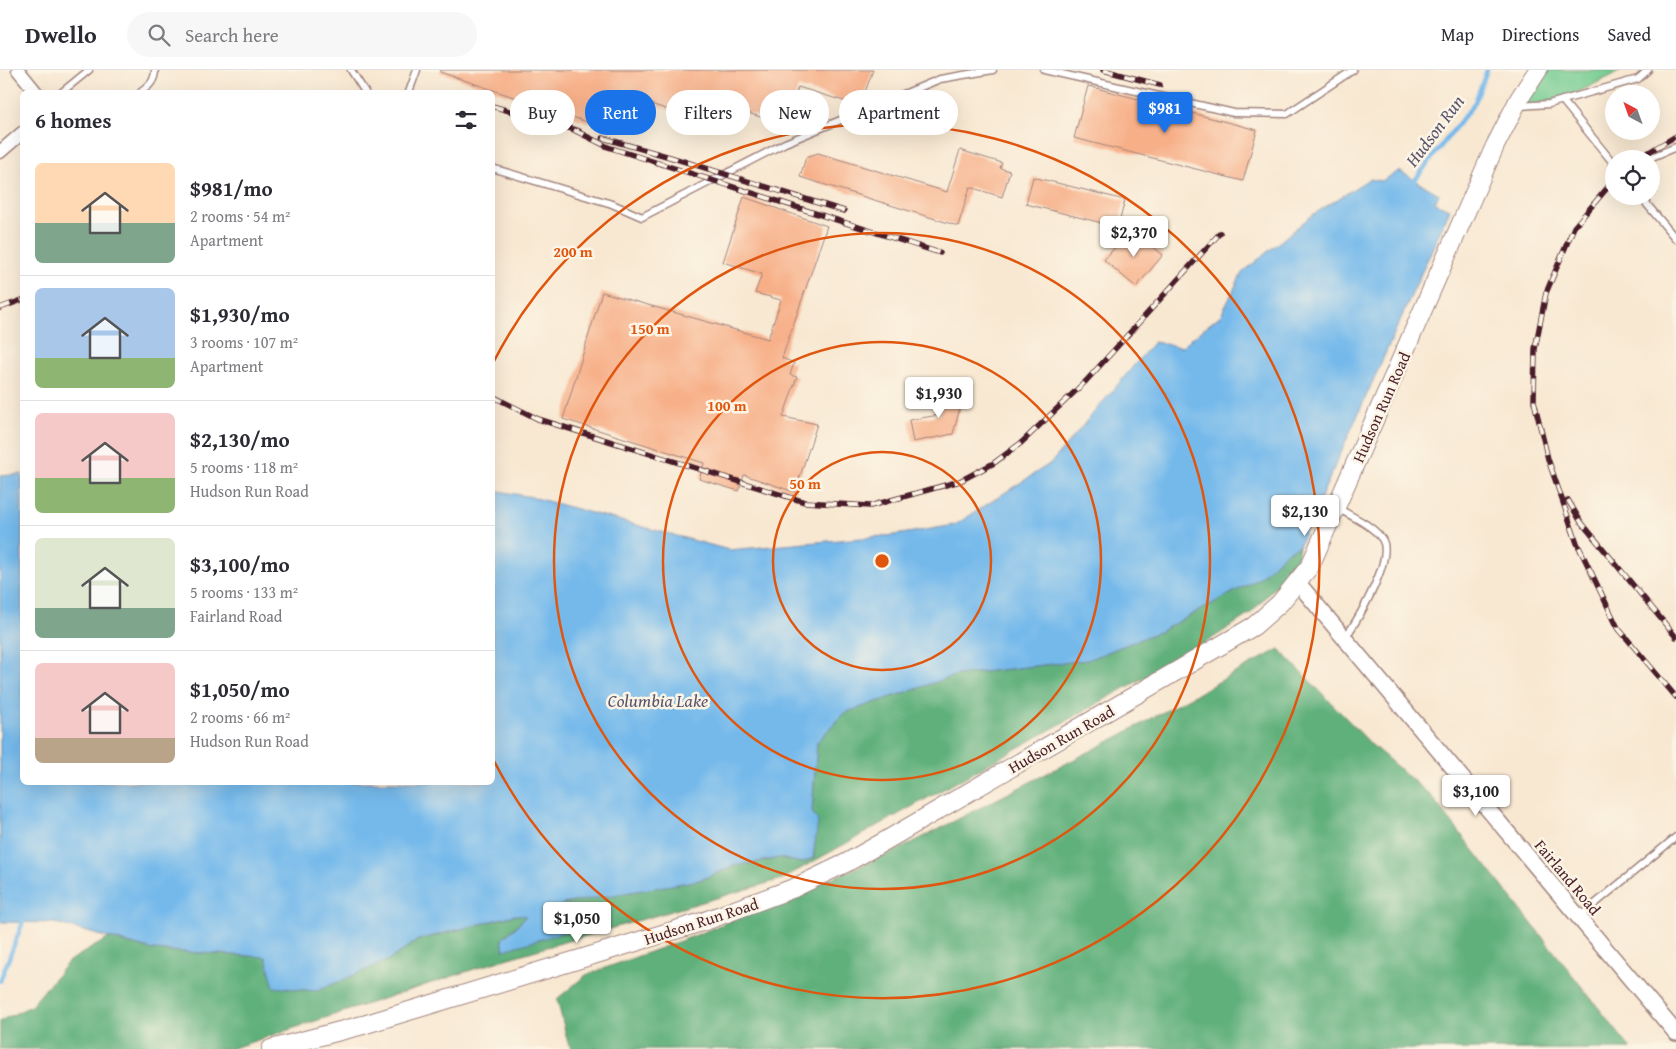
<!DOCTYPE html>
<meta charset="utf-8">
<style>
body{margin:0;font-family:"Gentium Book Plus",serif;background:#f7f7f7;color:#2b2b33;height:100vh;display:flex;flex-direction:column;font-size:19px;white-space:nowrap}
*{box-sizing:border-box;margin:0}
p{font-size:16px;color:#7c7c81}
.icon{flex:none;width:28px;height:28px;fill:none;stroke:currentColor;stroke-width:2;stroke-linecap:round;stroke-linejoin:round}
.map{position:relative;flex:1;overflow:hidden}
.side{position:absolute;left:20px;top:20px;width:475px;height:695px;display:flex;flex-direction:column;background:#fff;border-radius:8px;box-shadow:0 5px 20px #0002}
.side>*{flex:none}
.guide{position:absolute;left:510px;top:20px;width:475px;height:45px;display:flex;gap:10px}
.needle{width:32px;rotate:319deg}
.controls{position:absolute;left:1605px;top:15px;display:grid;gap:10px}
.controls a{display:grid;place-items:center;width:55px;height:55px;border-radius:50%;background:#fff;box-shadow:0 5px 20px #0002;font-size:25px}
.price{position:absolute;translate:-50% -42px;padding:0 11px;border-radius:5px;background:#fff;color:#222;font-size:16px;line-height:32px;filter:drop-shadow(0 1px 2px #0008)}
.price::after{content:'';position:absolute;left:50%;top:30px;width:15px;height:11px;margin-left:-8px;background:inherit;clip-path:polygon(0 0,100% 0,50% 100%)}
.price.selected{background:#1a73e8;color:#fff}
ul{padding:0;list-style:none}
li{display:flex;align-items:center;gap:15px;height:125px;padding:0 15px}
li+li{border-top:1px solid #e1e1e2}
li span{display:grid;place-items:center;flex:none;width:140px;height:100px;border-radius:8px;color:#555}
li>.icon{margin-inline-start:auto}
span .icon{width:60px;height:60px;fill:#fffc;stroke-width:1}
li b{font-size:21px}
h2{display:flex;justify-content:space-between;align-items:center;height:60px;padding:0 15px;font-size:21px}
.tag{padding:0 18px;border-radius:22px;background:#fff;box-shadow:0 5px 20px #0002;font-size:18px;line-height:45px}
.tag.selected{background:#1a73e8;color:#fff}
header{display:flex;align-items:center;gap:30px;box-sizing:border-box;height:70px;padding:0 25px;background:#fff;border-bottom:1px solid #e1e1e2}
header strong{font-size:24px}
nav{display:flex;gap:28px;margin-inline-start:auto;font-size:18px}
.search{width:350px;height:45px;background:#f7f7f7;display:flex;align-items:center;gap:12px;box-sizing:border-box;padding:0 18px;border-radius:28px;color:#7c7c81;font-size:19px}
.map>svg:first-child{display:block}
</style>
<header>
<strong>Dwello</strong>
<div class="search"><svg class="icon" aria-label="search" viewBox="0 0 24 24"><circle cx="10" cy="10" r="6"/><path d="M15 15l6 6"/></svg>Search here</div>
<nav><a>Map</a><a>Directions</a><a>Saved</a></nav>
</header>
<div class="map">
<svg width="1676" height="979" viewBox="0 0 1676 979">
<rect width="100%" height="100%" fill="#fcf5e5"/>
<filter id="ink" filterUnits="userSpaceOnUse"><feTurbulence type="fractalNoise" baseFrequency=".02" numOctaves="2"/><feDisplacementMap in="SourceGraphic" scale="10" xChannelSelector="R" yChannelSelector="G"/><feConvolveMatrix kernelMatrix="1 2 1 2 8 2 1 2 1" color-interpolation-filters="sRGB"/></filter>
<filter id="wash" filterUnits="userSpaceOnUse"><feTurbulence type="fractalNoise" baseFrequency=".0096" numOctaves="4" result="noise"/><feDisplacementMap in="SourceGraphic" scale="20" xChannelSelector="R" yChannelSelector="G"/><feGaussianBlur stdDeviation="1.12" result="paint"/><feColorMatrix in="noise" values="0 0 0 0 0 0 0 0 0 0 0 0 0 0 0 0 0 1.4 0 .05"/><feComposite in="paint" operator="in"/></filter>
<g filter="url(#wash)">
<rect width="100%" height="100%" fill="#f8e8d2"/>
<path fill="#75cc91" stroke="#60765e" d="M1538 0H1623L1562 30 1516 37Z"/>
<path fill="#60b07b" stroke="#556853" d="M1299 476 1297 492 1251 543 1199 577 782 809 502 890 230 979H0V951L31 936 69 891 109 868 153 880 266 887 389 890 418 870 516 845 527 846 502 869 504 880 580 851 568 847 562 834 700 810 734 796 780 788 801 793 814 788 812 743 817 672 844 643 957 605 1087 590 1161 561 1258 509 1288 481Z
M1279 579 1373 676 1430 725 1631 979H572L568 973 557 929 586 905 694 866 896 781 1110 671Z"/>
<path fill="#75b9eb" stroke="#606c8b" d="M1399 101 1439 124 1435 133 1450 139 1299 476 1288 481 1258 509 1161 561 1087 590 957 605 844 643 817 672 812 742 818 751 813 788 801 793 780 788 734 796 700 810 562 834 568 847 580 851 585 856 504 880 502 869 516 857 526 846 515 845 418 870 389 890 317 921 274 917 266 887 153 880 55 853 0 852V406L22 404V712H492L493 420 532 427 729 480 895 465 955 455 1051 393 1154 272 1181 277 1221 245 1242 203 1311 146 1369 109 1382 111Z"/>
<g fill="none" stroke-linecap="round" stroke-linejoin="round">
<path stroke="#75b9eb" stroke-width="4.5" d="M1415 110 1475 32 1487 0
M0 911 23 852"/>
</g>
<g id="blocks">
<path fill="#f7af87" d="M440 0H873L860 36 798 17 786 55 684 23 678 43 629 27 621 49 594 41 590 53 440 2Z
M1088 16 1257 60 1243 111 1074 68Z
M960 80 1002 93 1000 98 1010 101 1002 127 970 117 958 156 800 107 806 87 818 83 947 122Z
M1033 107 1125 130 1118 157 1026 134Z
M744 127 827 156 782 288 794 293 790 305 797 307 783 347 817 354 795 422 744 405 739 421 699 409 704 393 563 349 602 222 768 269 781 230 755 223 762 204 723 192Z
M1131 159 1163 185 1136 217 1104 190Z
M947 318 964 323 953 364 913 372 909 350 939 345Z"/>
</g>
</g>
<g filter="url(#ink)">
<use href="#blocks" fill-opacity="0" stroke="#a1847e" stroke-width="1"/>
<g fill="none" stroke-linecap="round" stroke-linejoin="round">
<defs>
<path id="service" d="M351 0 365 22
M1044 0 1234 43 1287 44 1353 0
M62 22 89 0
M141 22C149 16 155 11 155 0
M409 22 417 0
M1562 30 1614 94
M1519 36 1549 34 1638 9 1648 0
M1647 89 1676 77
M492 98 612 134 642 147 785 73 940 9 993 0
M1640 126 1676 169
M1337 438C1351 446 1372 455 1382 469 1395 488 1357 551 1345 568
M1579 847 1676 767"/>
<path id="minor" d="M18 0 36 22
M0 82 22 63"/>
<path id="tertiary" d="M1298 513 1676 963"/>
<path id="secondary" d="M271 979 363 955 705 851 794 818 846 793 885 771 1254 556 1280 533 1310 496 1495 76 1519 29 1538 0"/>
</defs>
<use href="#service" stroke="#a1847e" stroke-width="9"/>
<use href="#minor" stroke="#a1847e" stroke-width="15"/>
<use href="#tertiary" stroke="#a1847e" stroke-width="18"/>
<use href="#secondary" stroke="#a1847e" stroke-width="20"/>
<use href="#service" stroke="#fff" stroke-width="6"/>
<use href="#minor" stroke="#fff" stroke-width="12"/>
<use href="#tertiary" stroke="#fff" stroke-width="15"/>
<use href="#secondary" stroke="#fff" stroke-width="18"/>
<defs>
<path id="rail" d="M1103 0 1160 15
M492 36 579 61
M574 60 608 77 940 183
M603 68 670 87 844 141
M1637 89 1676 66
M1614 110 1574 157 1546 223 1535 279 1534 331 1548 389 1577 473 1618 558 1676 627
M0 238 22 230
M492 326 538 349 805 432 870 436 960 411 994 393 1021 373 1086 311 1220 163
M1568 430 1581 452 1676 567"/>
</defs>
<use href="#rail" stroke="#4a1f2b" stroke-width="5.5"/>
<use href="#rail" stroke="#fcf5e5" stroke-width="4" stroke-dasharray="11" stroke-linecap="butt"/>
</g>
</g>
<g fill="none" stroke="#e0560e" stroke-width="2.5">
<circle cx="882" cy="491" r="109"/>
<circle cx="882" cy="491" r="219"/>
<circle cx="882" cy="491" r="328"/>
<path d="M493 293A437 437 0 1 1 493 689"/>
</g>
<g text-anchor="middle" stroke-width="5" stroke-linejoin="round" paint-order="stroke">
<g font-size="16" fill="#4a1f2b" stroke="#fcf5e5">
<text transform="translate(1381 337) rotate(-66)" y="6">Hudson Run Road</text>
<text transform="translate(1061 669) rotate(-30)" y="6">Hudson Run Road</text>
<text transform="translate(1568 807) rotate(50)" y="6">Fairland Road</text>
<text transform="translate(701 851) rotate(-18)" y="6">Hudson Run Road</text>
</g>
<g font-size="18" font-style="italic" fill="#59556e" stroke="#fcf5e5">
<text transform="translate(1435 61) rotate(-53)" y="6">Hudson Run</text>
<text x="658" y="637">Columbia Lake</text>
</g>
</g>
<circle cx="882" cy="491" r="8" fill="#e0560e" stroke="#fcf5e5" stroke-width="2.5"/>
<g font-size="15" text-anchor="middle" font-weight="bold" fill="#e0560e" stroke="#fcf5e5" stroke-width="5" stroke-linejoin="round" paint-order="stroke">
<text x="573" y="187">200 m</text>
<text x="650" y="264">150 m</text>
<text x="727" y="341">100 m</text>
<text x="805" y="419">50 m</text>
</g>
</svg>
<div class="controls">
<a><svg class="needle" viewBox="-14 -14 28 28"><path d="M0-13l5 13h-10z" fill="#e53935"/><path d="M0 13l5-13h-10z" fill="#7c7c81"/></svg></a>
<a><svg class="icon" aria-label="locate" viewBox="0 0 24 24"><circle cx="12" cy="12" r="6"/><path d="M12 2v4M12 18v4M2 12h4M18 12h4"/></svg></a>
</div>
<b class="price selected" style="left:1165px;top:64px">$981</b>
<b class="price" style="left:1134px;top:188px">$2,370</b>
<b class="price" style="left:939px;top:349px">$1,930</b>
<b class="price" style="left:1305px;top:467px">$2,130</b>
<b class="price" style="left:1476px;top:747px">$3,100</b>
<b class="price" style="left:577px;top:874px">$1,050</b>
<div class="guide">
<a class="tag">Buy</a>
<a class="tag selected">Rent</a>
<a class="tag">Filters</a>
<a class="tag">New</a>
<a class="tag">Apartment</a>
</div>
<section class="side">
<h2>6 homes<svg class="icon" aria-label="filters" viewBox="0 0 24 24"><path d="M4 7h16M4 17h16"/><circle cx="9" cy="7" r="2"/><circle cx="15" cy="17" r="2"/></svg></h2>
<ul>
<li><span style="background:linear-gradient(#ffd9b3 60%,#7fa58c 0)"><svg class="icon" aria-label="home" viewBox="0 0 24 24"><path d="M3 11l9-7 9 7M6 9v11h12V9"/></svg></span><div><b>$981/mo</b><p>2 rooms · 54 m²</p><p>Apartment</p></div></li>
<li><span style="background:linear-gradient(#a9c7e8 70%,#8fb573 0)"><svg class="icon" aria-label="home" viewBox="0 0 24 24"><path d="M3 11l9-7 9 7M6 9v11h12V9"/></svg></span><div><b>$1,930/mo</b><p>3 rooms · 107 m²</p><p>Apartment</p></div></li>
<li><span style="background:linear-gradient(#f6c9c9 65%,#8fb573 0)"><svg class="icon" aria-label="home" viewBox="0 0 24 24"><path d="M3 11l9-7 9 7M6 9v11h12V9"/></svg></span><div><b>$2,130/mo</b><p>5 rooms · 118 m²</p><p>Hudson Run Road</p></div></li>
<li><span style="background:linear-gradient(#dfe7d0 70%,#7fa58c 0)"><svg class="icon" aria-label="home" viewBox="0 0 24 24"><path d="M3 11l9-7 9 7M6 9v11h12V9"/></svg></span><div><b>$3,100/mo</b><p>5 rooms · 133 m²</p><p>Fairland Road</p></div></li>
<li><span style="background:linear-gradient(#f6c9c9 75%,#b9a48a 0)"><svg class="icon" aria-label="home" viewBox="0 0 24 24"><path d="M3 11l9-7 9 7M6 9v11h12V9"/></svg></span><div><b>$1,050/mo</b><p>2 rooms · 66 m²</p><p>Hudson Run Road</p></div></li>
</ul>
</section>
</div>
